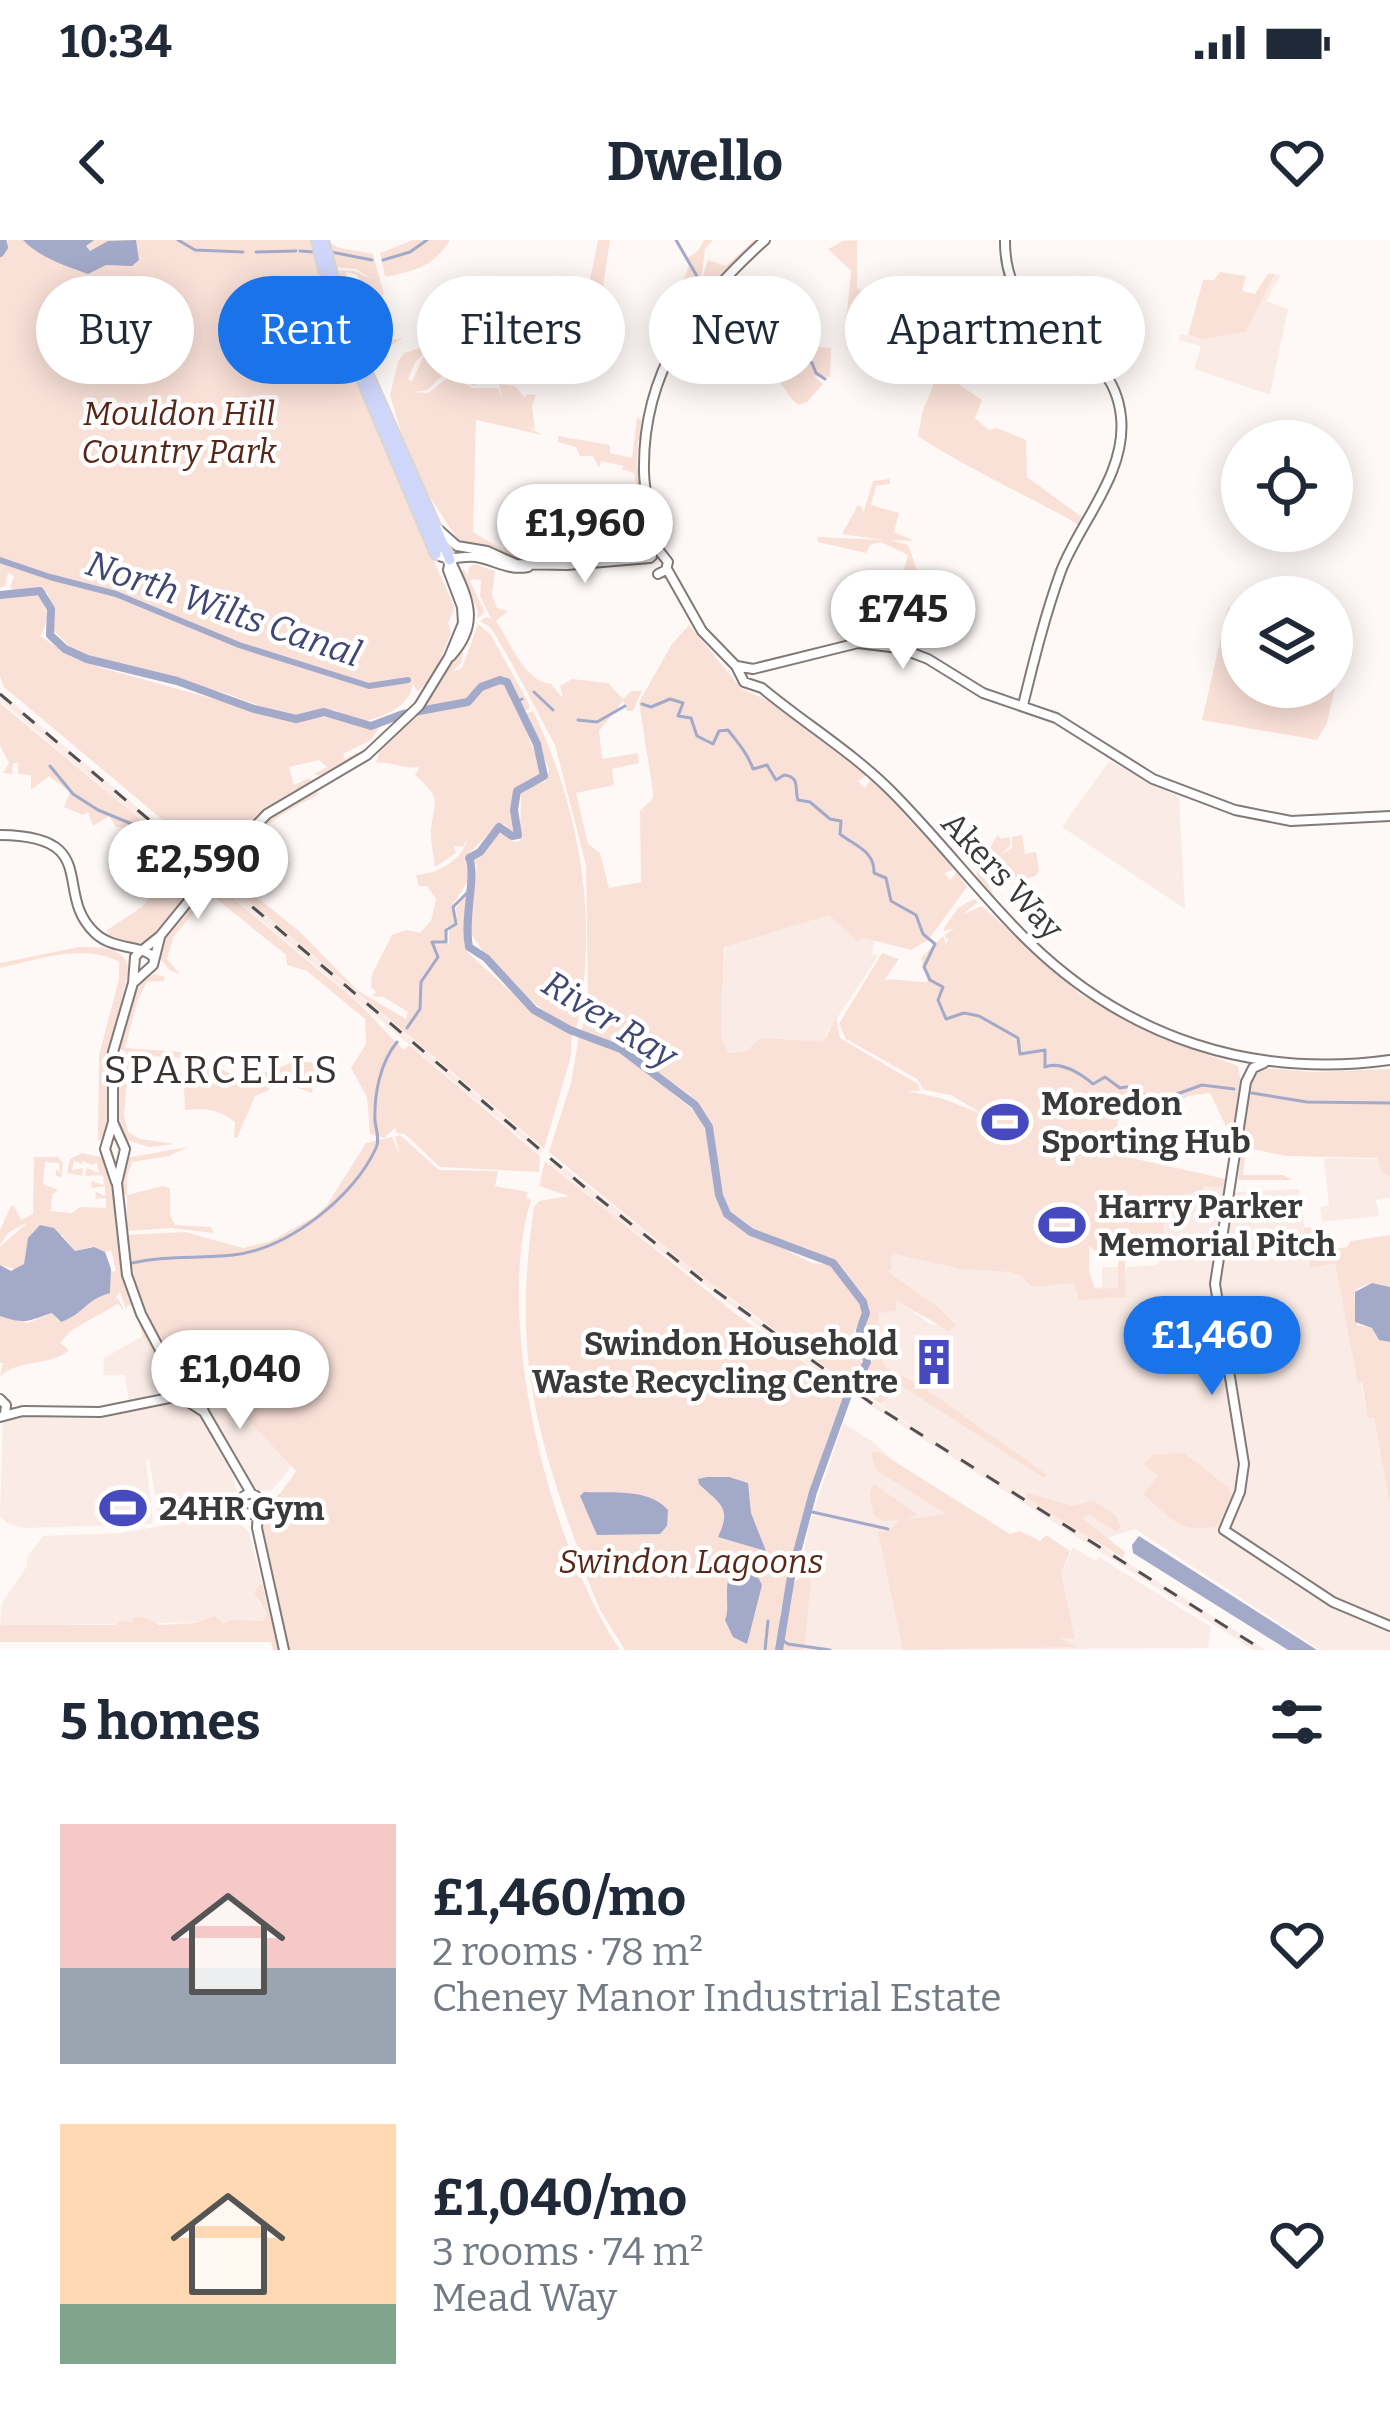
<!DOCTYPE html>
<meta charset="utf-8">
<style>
body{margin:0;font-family:Bitter,serif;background:#f6f6f7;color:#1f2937;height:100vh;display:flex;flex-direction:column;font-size:45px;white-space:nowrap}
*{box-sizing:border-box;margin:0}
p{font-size:39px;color:#747a83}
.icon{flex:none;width:66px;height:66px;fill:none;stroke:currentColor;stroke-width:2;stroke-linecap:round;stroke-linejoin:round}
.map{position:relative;height:1410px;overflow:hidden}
.details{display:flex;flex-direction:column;background:#fff;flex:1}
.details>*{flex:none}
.banner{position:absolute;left:36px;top:36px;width:1320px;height:108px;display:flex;gap:24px}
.controls{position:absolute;left:1221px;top:180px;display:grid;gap:24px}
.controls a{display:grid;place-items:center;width:132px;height:132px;border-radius:50%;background:#fff;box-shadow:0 6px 30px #0003;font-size:60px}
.price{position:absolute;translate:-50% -102px;padding:0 27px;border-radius:42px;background:#fff;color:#222;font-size:39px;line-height:78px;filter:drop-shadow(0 3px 6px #0008)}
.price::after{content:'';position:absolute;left:50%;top:72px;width:36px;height:27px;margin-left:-18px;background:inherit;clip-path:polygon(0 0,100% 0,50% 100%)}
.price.current{background:#1a73e8;color:#fff}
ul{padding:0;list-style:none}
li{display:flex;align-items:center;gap:36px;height:300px;padding:0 60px}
li span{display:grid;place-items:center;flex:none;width:336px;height:240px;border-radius:0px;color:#555}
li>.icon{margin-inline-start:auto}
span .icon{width:144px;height:144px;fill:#fffc;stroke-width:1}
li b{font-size:51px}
h2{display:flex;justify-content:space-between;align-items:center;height:144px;padding:0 60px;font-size:51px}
.tag{padding:0 42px;border-radius:54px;background:#fff;box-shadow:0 6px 30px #0003;font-size:42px;line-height:108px}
.tag.current{background:#1a73e8;color:#fff}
.status{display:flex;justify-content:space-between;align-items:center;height:84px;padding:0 60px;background:#fff;direction:ltr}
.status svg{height:33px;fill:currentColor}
header{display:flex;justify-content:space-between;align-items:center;height:156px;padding:0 60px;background:#fff;font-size:54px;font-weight:700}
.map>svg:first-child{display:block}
</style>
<div class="status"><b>10:34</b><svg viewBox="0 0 49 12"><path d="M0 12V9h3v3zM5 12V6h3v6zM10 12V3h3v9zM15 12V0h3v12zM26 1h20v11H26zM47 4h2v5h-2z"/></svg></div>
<header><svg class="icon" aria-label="back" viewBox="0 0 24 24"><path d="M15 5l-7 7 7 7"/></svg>Dwello<svg class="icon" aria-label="heart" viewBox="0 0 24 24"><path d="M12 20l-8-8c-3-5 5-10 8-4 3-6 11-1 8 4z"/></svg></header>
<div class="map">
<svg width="1390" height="1410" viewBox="0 0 1390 1410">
<rect width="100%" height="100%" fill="#fef9f7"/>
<path fill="#faebe6" d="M1275 34 1281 35 1266 61 1288 69 1270 155 1194 129 1201 106 1179 100 1180 94 1203 99 1246 92Z
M0 452 210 628 205 634 22 479 0 460Z
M1109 521 1179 557 1185 669 1062 587Z
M217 635 542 909 540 914 213 640Z
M850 667 875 696 872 714 879 715 825 796 911 841 900 870 746 811 729 813 721 797 725 702Z
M550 916 746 1071 838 1138 942 1207 881 1165 908 1140 886 1127 877 1108 879 1072 895 1059 932 1085 939 1084 949 1092 956 1085 938 1068 882 1028 891 1011 1082 1031 1084 1048 1102 1047V1027H1118V1046H1125L1126 1027 1158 1025 1167 958 1213 946H1234L1235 952 1299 949 1310 1027 1335 1022 1368 1177H1374L1390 1266V1410H1320L1135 1289 1095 1302 1266 1410H1254L824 1136 610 973 549 923Z
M1324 918 1379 919 1382 934 1390 936V958L1376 960 1379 976 1322 982 1320 967 1329 965Z
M143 1096 170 1142 159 1152 129 1162 125 1135H103L104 1118Z
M206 1137 292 1226 272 1250 257 1251 242 1235 201 1155Z
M170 1159 191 1166 201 1175 230 1227 238 1256 221 1270 163 1280 159 1277 149 1219 146 1221 153 1279 151 1284 25 1288 8 1284 0 1276 3 1179 34 1175 96 1176Z
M843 1183 876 1204 893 1221 1062 1331 1073 1307 1095 1321 1099 1317 1211 1387 1208 1408 786 1410 809 1285Z
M230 1274 249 1292 262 1343 257 1359 267 1374 263 1381 0 1386 2 1363 27 1326V1317L43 1296 121 1293Z"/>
<path fill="#fae1d8" d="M0 0H314L353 137 398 227 424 299 455 368 448 383 451 393 433 437 417 452 413 444C408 468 386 475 364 482L381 485 371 500 343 514 345 519 358 512 356 519 322 537 314 534 327 527 319 520 289 527 294 545 309 538 313 541 256 579 213 622 4 447 0 436V358L37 354C48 368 50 381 40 396L72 417 99 427 282 478 302 481 328 476 360 482 334 470 296 475 271 470 225 453 101 421 73 410 54 391V371L47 353 40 349 14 351 10 347 14 336 8 333 5 346 0 348V13L5 12 0 9Z
M326 0 337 7 373 14 384 54 382 56 360 41 357 35 346 32 348 51 359 52V63L378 82 377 89 370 82 365 88 384 101 403 98 371 118C344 107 341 55 335 30L355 31 374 40 356 29 334 27Z
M413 0H450C435 26 413 32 385 37L380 13Z
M598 0H610L595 102 478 73 475 146 446 132 428 150 414 152 428 153 451 135 472 148H498L502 158 499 144 515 146 525 158 527 154 536 155 532 166 535 190 526 186 542 195 476 180 473 292C504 311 536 328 574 320L573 301 578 300 583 321C562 323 536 326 515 321 496 316 480 307 460 303L426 251 407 212 390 155 398 122 404 113 435 103 415 122 408 140 412 141 423 117 439 101 461 92 479 61C497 60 510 66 526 72 588 91 588 46 598 0Z
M704 0H713L705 9 701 42 708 20 726 26 754 0H759L704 55 665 113 660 108 682 49 680 48 689 26 686 19 698 11Z
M857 0V48L911 81 924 108 913 121C893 99 876 78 847 73L851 31 828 9 843 1Z
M1220 32 1246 36 1242 51 1255 54 1268 34H1275L1246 92 1203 99 1188 95 1203 40H1214Z
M788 98 791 104 831 108 830 137 814 136 823 144 807 162 798 165C787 155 782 145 776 133Z
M939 131 982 160 975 178 989 190 997 188 1026 200 1027 237 1083 278 1081 286C1027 255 971 231 918 196L922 173Z
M637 177 644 182 641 201 638 200 637 228 640 229 645 286 634 233 621 229 624 226 601 221 599 228 593 216H580L576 207 558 202V196L610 205V213L632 218Z
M890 239V244L876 246 871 265 899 273 894 292 914 301 891 300 908 305 918 332 926 342 902 337 908 315 881 302 870 305 866 313 818 302 817 297 884 300 842 294 858 265 862 267 863 274 873 241Z
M475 324 495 331 492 355 497 368 508 371 496 381C511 403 524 441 551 444L563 458 560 446 572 439 608 443 623 459 631 451H642L633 471H627L623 461 599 491 602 519 638 513 639 523 612 529 614 545 576 553 588 604 600 613 609 648 641 642 640 571 653 558V552L639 462 672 404 689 385 742 449 767 460 857 527 867 535 858 541 865 548 871 538 950 624 954 629 945 633 950 640 957 632 967 647 928 700 911 710 864 698 857 701 829 675 724 707 721 797 729 813 746 811 761 798 824 802 836 777 840 798 918 844 920 851H908L941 858 984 875 951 855 924 850 917 839 846 799 839 784 882 713 899 719 884 740C899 738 910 742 928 742L921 718 943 696 946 704 949 698 946 700 945 695 954 688 944 691V688L958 668 974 659 978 662 963 674 982 666 1080 754 1151 793 1238 826 1241 842 1231 897 1210 853 1189 856 1154 873 1122 860 1114 902 1118 915 1226 939 1225 947H1204L1203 951 1167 958 1160 1019 1115 1011 1100 1015 1089 1006V1031L1095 1049 1118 1048V1020H1125L1126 1057 1079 1060 1074 1043 1032 1047 1022 1036 1011 1032 961 1029 895 1014 890 1019 892 1030 887 1031 939 1068 956 1085 949 1092C934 1080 913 1072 896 1060V1071L879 1073 877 1108 886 1127 923 1147 1046 1234 1044 1238 902 1146 881 1164 856 1148 872 1120 860 1094 869 1067 842 1028 753 988 730 971 720 946 715 904 702 869 690 855 619 805 581 794 588 759 586 625 555 505 511 422 491 388 480 381 486 377 491 379 480 356 481 340 473 339 470 341 485 372 477 379 478 372 462 333 463 328 468 336 469 327Z
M1228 367 1242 371V447H1332V396L1345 403 1327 483 1317 500 1202 480Z
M478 384 491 395 529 464V470H518L543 534 524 542 514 552 516 592 512 593 504 584C489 588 478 608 464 617L470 638 452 666 454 683 445 688V701L438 705 449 703V691L457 682 456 668 466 656 464 697 468 713 519 759 572 793 571 816 544 909 216 634 271 574 317 551 318 555C292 568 247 590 247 624L233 625V638L299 691 357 750 406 779 408 772 384 757 372 756 376 752 371 747 372 734 392 695 406 690 420 693 431 681 436 659 427 646H419L416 635C437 634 463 620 467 599L463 607 454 606 456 613 435 627C434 619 430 599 431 589 435 558 441 558 415 535L420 527C403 530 392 521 376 523L380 510 421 472 465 403 461 423 452 432 462 428Z
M0 463 181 613 201 638 145 704 112 700 107 690 142 667 167 635C163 609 142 586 116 587L109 576 93 586 88 572 83 575 64 567 70 552 49 536 31 550V535L18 534V523H13L12 534 3 533 9 523 0 506Z
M533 471C580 569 600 683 576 790 534 768 494 734 470 691L477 626 472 620 500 590 514 602 520 601 521 551 546 541 549 530 527 473Z
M998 594 1000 599 1010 597V606L1002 614 1012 608V597L1022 595 1025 614 1036 612 1039 631 1036 636 1017 641 995 627 994 620 982 633 995 657 978 638 976 631Z
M213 641C260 680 301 716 347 753 368 770 382 790 404 810L409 805 540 916 539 932 440 927 405 894 396 893V887L384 898 370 894 367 857 351 828 366 804 365 779 307 731 287 725 286 715 214 657H207L174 696 167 719 180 734 169 730 160 718 164 697Z
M79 707C99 707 123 706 129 728L111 806 108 889 105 897 98 901 99 815 119 739V722C85 703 36 720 0 728V723Z
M155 734 165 737 164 741 147 742 138 759 125 808 194 813 242 841 296 821 316 823 312 853 281 842H270L269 850 255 856 237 898 234 897 235 882C218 869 206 868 185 870L184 847 195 828C179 810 151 818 129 819L124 875 128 892 140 899 175 904 149 907 123 899 115 869 117 812 129 813 118 809C124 783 126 742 155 734Z
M579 795 620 811 698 874 706 892 720 967 731 983 812 1023 832 1025 864 1069 854 1092 862 1125 852 1147 701 1036 549 912 571 843Z
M1267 828 1313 832 1390 829V936L1382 934 1377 918 1287 916 1246 908 1243 935H1283L1293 940H1238L1248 849 1259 830Z
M400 895 439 930 498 931 495 946 528 952 526 958 531 960C493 1083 550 1305 620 1410H288L260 1273 282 1251 296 1231 208 1138 202 1143C193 1129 178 1124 168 1110 142 1076 132 1037 125 995L185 992 243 1008 271 1001 314 977 327 965 366 903 392 897 400 915 395 897Z
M188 907 169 916 132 922 127 937V955L163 946 170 948V975L175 985 211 987 214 993 171 988 127 991V956L119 950 125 918Z
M82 913 105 918 114 941 124 1035 174 1140 159 1152 170 1141 143 1097 134 1067 128 1065 126 1069 120 1052 115 1059 118 1058 125 1072 118 1064 72 1090 60 1103 69 1110C49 1127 22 1118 0 1136L3 1123H0V1076L27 1083 53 1073 59 1082C80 1074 88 1056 110 1053L111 1032 116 1031 111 1010 105 1012 91 1007 75 1011 62 995 28 998 24 1024 18 1030 0 1025V1007L28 982 8 993 0 1005V990L11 966H14L21 980 33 974 34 917H58L63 923 61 937 56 936V930L60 932 59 923 45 922 43 944 58 950 52 955 51 971 72 973 80 967 106 968V958L95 959 96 952 105 956V946L91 948 92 941 104 945 103 935 85 936 87 928 99 933 97 923 91 925 83 921 82 924 74 921 72 930 83 928 82 936 67 933 70 919Z
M545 921 736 1074 847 1153 816 1233 779 1378 787 1369 794 1342 803 1335 811 1340 804 1410H781L777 1400 776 1410H625L600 1370 583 1328 599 1317 583 1319 578 1309C531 1179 514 1105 534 967L539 961 569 956 539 946Z
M1315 987 1318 1004 1329 1003 1333 1009 1347 1007 1351 1001 1390 995V1047L1372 1043 1358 1048 1354 1054 1357 1085 1372 1088 1379 1100 1390 1102V1266L1374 1178H1368L1362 1143H1358L1335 1023 1310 1028 1304 988Z
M878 1211 1010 1294 1020 1291 1040 1301 1046 1295 1070 1311 1061 1333 1075 1399 1059 1397 1077 1407 903 1410 878 1292 890 1290 899 1280 883 1281 875 1276C871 1265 866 1254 874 1244L918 1275 904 1280 946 1274 876 1230 871 1213Z
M1184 1213 1229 1248 1233 1258 1218 1286C1180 1295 1170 1277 1143 1254L1158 1236 1144 1224 1152 1215Z
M1027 1253 1073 1266 1094 1261 1115 1275 1121 1287 1116 1292 1088 1274 1082 1278 1125 1312 1123 1318 1026 1258Z
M262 1343 279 1410H273L271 1402H0V1386L4 1385H116L120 1381 132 1382 133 1377C146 1377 149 1378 159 1385L196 1383 215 1376 223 1383 233 1380 263 1381 267 1374 254 1352Z"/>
<path fill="#a3a9c9" d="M23 0H94L86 6 90 11 108 1 136 0 139 20 132 26 106 25 88 34C64 25 40 18 23 0Z
M40 985 54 988 75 1011 94 1007 105 1012 111 1029 110 1053C85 1060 85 1073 61 1082L52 1073C27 1081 27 1085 0 1076V1025L11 1031 24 1024 28 998Z
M1372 1043 1390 1047V1102L1379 1100 1372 1088 1355 1082V1052Z
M707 1237H729L748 1243 751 1273 766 1311 718 1297C732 1267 721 1265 699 1244L698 1239Z
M584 1252C610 1253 650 1248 668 1270L667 1286 660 1294 597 1295 580 1256Z
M1139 1296 1317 1410H1288L1133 1313 1132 1305Z
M732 1329 758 1337 762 1345 747 1404 733 1397 725 1380C731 1368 722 1349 732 1329Z"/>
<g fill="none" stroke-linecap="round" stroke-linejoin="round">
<path stroke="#a3a9c9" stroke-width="3" d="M178 0 195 10 243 12
M676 0 698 38
M300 11 314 12
M256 12 296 11
M331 12 372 20
M383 20 410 12 427 0
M789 113 812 123 816 133 825 139
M534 452 553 470
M518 461 522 459
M642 464 651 467 670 459 683 463 678 476 691 478 697 496 713 504 719 491 728 490C738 503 748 514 753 529L767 525 776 540 784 535C801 537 794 549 798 560L810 562 830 579 841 581 840 594C855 606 875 611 874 633L886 638 891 661 916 675 923 694 935 704 924 727 930 740 943 747 938 760 946 779 964 773 979 776 1018 798 1020 814 1045 810V827C1061 821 1081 834 1093 844L1105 837 1120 848C1137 844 1142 853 1152 863L1202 845 1234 849
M578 480 597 482 625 466
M50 526 73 554 98 570 132 584 141 596 153 601
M407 788 420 769 421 742 438 717 432 702H446V690L456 684 453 667 468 652
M1252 853 1307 862 1390 863
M132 1023C167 1015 198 1019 233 1015 288 1009 354 957 376 908 380 900 376 889 375 881 374 854 380 823 397 802
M808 1271 888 1289
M780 1399 788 1404 830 1410
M765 1410 768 1381"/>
<path stroke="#a3a9c9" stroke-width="6" d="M0 320 50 337 116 354 239 405 369 446 408 440"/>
<path stroke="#a3a9c9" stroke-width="8" d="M0 13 4 7 2 0
M0 355 40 351 51 369 50 395 65 409 87 419 177 441 254 469 296 479 324 472 371 486 403 474 468 462 481 447 500 440 507 442 537 504 544 536 517 551 514 570 518 595 512 596 499 587 480 612 469 618C477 636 463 678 469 707L486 718 534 770 570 790 621 809 695 865 709 887 719 955 727 974 751 992 833 1023 863 1062 866 1073C854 1104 861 1093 867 1122L856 1144
M779 1410 792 1331 813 1252 848 1155"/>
<defs>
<path id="secondary" d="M1005 0C1004 104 1112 88 1121 177 1127 233 1080 282 1061 331 1045 375 1034 420 1023 465
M438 289 457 306 487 311 516 324 567 325 650 318
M653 303 668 322 666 330 658 334
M436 314C451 323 460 315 476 317 495 320 508 331 528 327
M652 316C653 288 645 260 644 232 642 130 694 64 765 0
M667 329 702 391 736 426 744 442 762 448C804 483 852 512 891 551 939 599 980 654 1028 701 1127 798 1253 839 1390 820
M451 416C481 383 468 358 451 322
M737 426 753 429 858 403 899 408 928 419 983 453 1056 478 1153 539 1235 570 1291 581 1390 576
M0 595C103 596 52 653 95 693 114 711 143 704 154 718
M220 623 267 574 367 515 419 466 449 417 463 383 462 367 448 330 450 320
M145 708 160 696 204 642
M133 743 153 725 160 697
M1264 823 1253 828 1246 842 1215 1044 1244 1224 1240 1252 1224 1290 1333 1362 1390 1386
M113 882 125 909 117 943 127 1035 141 1074 177 1142
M116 942 105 909 113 882V812L133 743 135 717 141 710
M171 1124 195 1141 204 1172 251 1253
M0 1159 6 1165 5 1174
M0 1177 23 1171 100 1172 179 1156 204 1172
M240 1264a10 10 0 1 1 20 0a10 10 0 1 1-20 0Z
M258 1271 257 1288 284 1410"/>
<path id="primary" d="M317 0 324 30
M323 0 344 81 450 320
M335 75 436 314"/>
</defs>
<use href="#secondary" stroke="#817a78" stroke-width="12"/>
<use href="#primary" stroke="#d8d7d7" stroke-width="14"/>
<use href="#secondary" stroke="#fff" stroke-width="8"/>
<use href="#primary" stroke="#cfd6fb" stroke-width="9"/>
<path stroke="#524f4f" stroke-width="3" stroke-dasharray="15 15" stroke-linecap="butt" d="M0 454 582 945 709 1046 874 1165 1263 1410"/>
<defs>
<path id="secondary-bridge" d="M204 642 220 623"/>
</defs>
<use href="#secondary-bridge" stroke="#817a78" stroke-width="12" stroke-linecap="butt"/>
<use href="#secondary-bridge" stroke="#fff" stroke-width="8"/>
</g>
<defs>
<symbol id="stadium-bare" viewBox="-9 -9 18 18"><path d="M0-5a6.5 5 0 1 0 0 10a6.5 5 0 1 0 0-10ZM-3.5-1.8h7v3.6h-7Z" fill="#474abf" stroke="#fff" stroke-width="2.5" paint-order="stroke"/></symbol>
<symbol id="building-bare" viewBox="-9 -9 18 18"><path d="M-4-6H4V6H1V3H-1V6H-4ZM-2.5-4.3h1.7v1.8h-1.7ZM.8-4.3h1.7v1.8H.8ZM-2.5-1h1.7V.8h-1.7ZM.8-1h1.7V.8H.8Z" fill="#474abf" stroke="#fff" stroke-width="2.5" paint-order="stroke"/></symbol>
</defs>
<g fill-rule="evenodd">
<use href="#stadium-bare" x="972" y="849" width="66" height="66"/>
<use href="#stadium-bare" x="1029" y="952" width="66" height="66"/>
<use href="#building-bare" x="901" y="1089" width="66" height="66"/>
<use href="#stadium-bare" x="90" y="1235" width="66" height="66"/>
</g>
<g text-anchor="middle" stroke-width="9" stroke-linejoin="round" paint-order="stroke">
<g font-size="33" font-style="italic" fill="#572717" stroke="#fff">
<text x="179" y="185">Mouldon Hill<tspan x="179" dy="38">Country Park</tspan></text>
<text x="691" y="1333">Swindon Lagoons</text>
</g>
<g font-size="33" fill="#3c3939" stroke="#fff">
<text transform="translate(1003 635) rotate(47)" y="12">Akers Way</text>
</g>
<g font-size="33" font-weight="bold" fill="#3c3939" stroke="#fff" text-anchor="start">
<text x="1041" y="875">Moredon<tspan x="1041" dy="38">Sporting Hub</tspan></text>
<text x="1098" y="978">Harry Parker<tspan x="1098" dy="38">Memorial Pitch</tspan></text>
<text x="898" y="1115" text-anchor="end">Swindon Household<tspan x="898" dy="38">Waste Recycling Centre</tspan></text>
<text x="159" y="1280">24HR Gym</text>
</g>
<g font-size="36" font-style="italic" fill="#404774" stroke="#fff">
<text transform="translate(224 368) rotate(19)" y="13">North Wilts Canal</text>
<text transform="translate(610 779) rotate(32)" y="13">River Ray</text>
</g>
<g font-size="39" letter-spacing="3" fill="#393332" stroke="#fff">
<text x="222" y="843">SPARCELLS</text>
</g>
</g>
</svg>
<div class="controls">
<a><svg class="icon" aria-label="locate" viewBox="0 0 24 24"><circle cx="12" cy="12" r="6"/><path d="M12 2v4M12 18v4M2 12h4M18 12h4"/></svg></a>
<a><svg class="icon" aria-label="layers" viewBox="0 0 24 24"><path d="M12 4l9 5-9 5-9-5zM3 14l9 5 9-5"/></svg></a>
</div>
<b class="price" style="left:585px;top:346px">£1,960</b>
<b class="price" style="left:903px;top:432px">£745</b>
<b class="price" style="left:198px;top:682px">£2,590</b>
<b class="price current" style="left:1212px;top:1158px">£1,460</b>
<b class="price" style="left:240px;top:1192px">£1,040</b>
<div class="banner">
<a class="tag">Buy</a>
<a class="tag current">Rent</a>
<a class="tag">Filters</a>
<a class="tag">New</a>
<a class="tag">Apartment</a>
</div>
</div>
<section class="details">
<h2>5 homes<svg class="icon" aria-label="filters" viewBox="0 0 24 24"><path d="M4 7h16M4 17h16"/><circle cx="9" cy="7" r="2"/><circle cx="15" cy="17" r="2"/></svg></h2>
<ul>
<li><span style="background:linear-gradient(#f6c9c9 60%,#9aa5b1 0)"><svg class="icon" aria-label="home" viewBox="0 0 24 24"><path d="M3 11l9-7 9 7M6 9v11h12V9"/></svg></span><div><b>£1,460/mo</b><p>2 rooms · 78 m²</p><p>Cheney Manor Industrial Estate</p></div><svg class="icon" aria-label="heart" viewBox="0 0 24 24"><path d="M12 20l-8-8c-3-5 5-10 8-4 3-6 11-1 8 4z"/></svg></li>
<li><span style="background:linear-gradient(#ffd9b3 75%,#7fa58c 0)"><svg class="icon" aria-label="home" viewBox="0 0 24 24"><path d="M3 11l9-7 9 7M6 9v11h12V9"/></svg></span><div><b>£1,040/mo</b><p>3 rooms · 74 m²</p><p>Mead Way</p></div><svg class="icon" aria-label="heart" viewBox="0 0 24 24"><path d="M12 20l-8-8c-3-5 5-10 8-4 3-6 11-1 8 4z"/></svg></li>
</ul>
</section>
